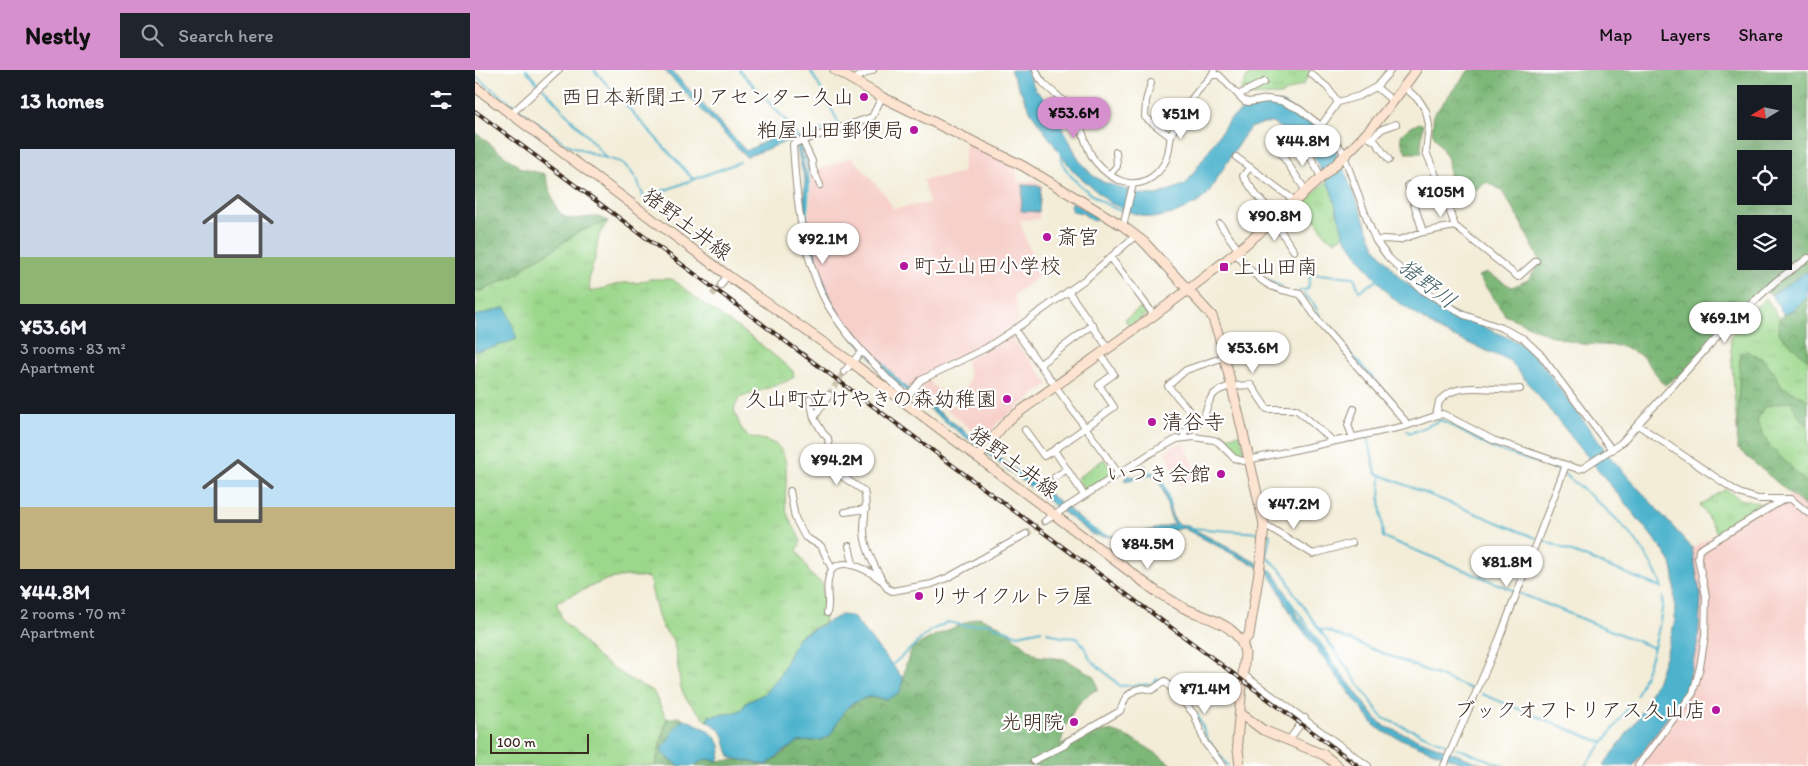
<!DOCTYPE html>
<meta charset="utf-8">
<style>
body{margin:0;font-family:Itim,"Klee One",sans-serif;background:#20242c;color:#f1f3f6;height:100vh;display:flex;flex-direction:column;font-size:19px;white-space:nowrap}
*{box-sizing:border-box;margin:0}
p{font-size:16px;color:#9ea1a6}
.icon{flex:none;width:28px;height:28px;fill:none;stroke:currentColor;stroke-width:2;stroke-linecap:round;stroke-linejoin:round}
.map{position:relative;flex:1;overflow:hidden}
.panel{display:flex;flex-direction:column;background:#171b24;width:475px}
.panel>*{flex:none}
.needle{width:32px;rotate:260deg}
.fabs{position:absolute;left:1262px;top:15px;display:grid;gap:10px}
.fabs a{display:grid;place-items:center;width:55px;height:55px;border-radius:0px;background:#171b24;box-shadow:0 5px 20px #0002;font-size:25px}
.scale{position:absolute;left:15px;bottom:12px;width:99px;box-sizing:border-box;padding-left:5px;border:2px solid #3b2a1e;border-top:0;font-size:14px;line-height:18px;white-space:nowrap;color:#3b2a1e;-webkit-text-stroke:4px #fff;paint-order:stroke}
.price{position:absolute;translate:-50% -42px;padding:0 11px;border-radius:18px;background:#fff;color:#222;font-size:16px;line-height:32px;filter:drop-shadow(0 1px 2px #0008)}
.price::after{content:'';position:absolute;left:50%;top:30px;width:15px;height:11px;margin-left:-8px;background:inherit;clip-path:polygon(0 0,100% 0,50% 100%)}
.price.on{background:#d690ce;color:#111}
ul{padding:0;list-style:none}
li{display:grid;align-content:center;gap:10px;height:265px;padding:0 20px}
li span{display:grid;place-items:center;height:155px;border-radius:0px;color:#555}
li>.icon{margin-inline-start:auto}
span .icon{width:90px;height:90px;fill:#fffc;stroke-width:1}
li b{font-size:21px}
h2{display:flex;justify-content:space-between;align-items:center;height:60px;padding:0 20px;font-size:21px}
header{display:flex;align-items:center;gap:30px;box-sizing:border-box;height:70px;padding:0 25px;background:#d690ce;color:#111}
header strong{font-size:24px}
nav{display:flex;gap:28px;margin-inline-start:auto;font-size:18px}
.search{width:350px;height:45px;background:#20242c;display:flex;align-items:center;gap:12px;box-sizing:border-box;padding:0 18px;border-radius:0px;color:#9ea1a6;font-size:19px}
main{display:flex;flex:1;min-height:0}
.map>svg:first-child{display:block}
</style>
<header>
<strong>Nestly</strong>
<div class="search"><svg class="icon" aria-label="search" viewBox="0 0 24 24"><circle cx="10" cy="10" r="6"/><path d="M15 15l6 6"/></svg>Search here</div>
<nav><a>Map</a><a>Layers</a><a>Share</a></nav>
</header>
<main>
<section class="panel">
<h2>13 homes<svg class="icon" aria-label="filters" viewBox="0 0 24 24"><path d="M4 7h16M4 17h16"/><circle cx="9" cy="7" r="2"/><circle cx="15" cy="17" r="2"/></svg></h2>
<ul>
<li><span style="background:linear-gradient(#c9d6e8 70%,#8fb573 0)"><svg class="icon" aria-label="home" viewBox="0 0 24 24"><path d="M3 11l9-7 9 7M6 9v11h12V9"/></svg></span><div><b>¥53.6M</b><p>3 rooms · 83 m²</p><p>Apartment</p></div></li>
<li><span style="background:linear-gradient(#bfe0f5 60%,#c2b280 0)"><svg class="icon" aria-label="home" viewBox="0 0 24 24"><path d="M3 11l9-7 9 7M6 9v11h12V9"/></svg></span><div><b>¥44.8M</b><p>2 rooms · 70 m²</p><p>Apartment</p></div></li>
</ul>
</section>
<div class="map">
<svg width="1333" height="696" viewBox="0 0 1333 696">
<defs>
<pattern id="grass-tufts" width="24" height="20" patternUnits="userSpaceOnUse" patternTransform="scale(1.25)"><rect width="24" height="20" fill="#9cd88c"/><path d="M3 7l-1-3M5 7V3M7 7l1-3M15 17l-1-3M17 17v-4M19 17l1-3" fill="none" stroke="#87ba78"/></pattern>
<pattern id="forest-crowns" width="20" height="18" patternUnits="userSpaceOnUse" patternTransform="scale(1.25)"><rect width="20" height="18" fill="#7db878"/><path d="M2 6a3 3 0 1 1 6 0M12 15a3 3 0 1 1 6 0" fill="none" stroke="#689662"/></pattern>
</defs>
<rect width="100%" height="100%" fill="#fff"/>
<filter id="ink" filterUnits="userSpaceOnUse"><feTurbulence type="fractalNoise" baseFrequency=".02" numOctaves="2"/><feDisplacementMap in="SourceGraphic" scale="10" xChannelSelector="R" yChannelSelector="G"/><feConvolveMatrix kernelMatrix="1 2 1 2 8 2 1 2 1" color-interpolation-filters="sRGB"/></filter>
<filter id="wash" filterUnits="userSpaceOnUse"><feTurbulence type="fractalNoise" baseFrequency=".0096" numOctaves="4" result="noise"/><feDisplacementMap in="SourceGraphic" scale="20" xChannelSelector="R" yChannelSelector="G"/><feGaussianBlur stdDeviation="1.12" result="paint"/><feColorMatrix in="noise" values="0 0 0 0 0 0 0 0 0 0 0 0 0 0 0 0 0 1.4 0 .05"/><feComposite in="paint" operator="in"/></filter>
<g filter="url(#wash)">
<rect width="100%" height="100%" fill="#f3edd8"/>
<path fill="#f7d0ca" d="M491 73 541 97 543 112 561 111 567 114 564 149 545 150 551 171 568 203 539 225 544 251 510 275 450 302 436 318 426 311 371 252 354 224 343 196 333 152 337 114 335 103 377 87 411 126 418 139 454 133 448 110 487 103Z
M535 266 574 314 523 352 510 371 445 317 453 309 478 338 495 310 491 290Z
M709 373 724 406 705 416 690 381 699 376Z
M1316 424 1333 439V696H1158L1211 621 1223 571 1226 528 1217 478Z"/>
<path fill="url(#grass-tufts)" stroke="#6c8155" d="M776 0H835V6L830 10 829 14 805 25 770 26 765 21Z
M852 111 866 149 869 166 859 171 851 166 829 132Z
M133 151 124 165 120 188 114 207 115 222 147 213H162L175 209H197L230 235 279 269 318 301 319 307 310 312 264 328 259 339 265 356 272 366C280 368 290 369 298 373 319 382 308 420 311 438 313 451 322 459 326 472L322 480 336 505 347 513 350 552 323 567 305 605 290 623 271 633 267 639 259 643 234 646 232 651 211 629 206 618 199 571 187 557 181 539 174 508 152 506 133 509 81 532 87 549 123 588 158 611 178 621 192 649 180 696H0V222L9 220 44 203 55 192 86 174 101 163Z
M1291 228 1303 246 1333 280V434L1263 372 1255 267 1275 243Z
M668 236 673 243 654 256 650 249Z
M765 364 771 386H765L745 368Z
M629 389 639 403 610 421 602 408Z
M1251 419 1265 429 1291 435 1243 464 1225 435Z"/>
<path fill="url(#forest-crowns)" stroke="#5c714b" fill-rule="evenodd" d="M994 0H1333V202L1297 225 1286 220C1276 233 1267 239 1251 243L1238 274 1208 302 1190 315 1167 286 1148 276 1107 274 1074 265 1030 245 1003 206 1012 203 1037 217 1053 210 1066 192 1039 140 1026 120 1012 112 1000 120 975 116 973 89 957 62 959 44ZM1271 24H1309V61H1271ZM1271 89H1309V126H1271ZM1271 154H1309V191H1271Z
M944 53 948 55 946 78 947 83H931L927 73 926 65 933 59Z
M0 62 47 99 70 104C74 115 79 142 90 147 94 149 101 149 106 148 120 148 118 144 133 151L101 163 75 182 55 192 44 203 9 220 0 222Z
M1333 226V290L1303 263 1304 249 1328 232Z
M1271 281 1288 289 1299 303 1307 317 1330 328 1333 331V356L1322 344 1316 331 1289 337 1282 351 1293 374 1333 414V439L1262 378 1265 283Z
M504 547 524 555 562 586 589 589 619 606 623 619C599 631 592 651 585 675 594 672 625 660 633 661 652 663 684 684 698 696H218L232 689 239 691 265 690 292 695 323 672 355 666C364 650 371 632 392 628 398 627 406 629 412 629L427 616 431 594 437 578 459 566Z
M203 647 209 649 205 651 193 672 194 689 204 696H180L192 649Z"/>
<path fill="#4eb3cd" stroke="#446e76" d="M189 0H196L271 81 311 61H318L321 63 334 117 331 145 344 197 356 229 364 243 419 305 430 316 530 392 585 432 623 464 648 467 699 454C689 437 693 419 678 405L650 411V408L654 405 656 407 678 402 688 411 697 446 703 454 711 455 797 501 806 513 821 544 903 651 909 656 1012 696H994L911 663 900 656C873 621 845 585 819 548 809 534 804 515 792 502L708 458 668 468 654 469 618 465 415 309 371 259 354 233 334 180 329 154 328 138 330 110 321 76 318 72 313 71 271 87Z
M535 0H552L560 19 577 36 604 90 617 105 628 112 664 124 682 125 711 114 754 50 768 40 785 34 808 33 825 43 853 66 869 99 900 177 925 208 943 222 971 240 1045 273 1063 289 1136 388 1217 478 1226 528 1223 571 1211 621 1158 696H1128L1164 647 1182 610 1193 578 1200 550 1199 506 1196 493 1188 480 1035 291 965 261 916 227 896 203 869 166 856 120 838 85 813 62 797 53H789L775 58 766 70 732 125 722 133 702 143 678 148 657 143 635 133 598 101 557 44Z
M548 115 566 116 564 142 546 141Z
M597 132 625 148 624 149 618 151 607 143 597 141 595 136Z
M1333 201C1333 229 1333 231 1309 245L1297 225Z
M31 237 42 269 17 278 0 281V246Z
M366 545 377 546 428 608 427 616 424 624 412 629 393 627 376 634 369 641 355 666 346 670 323 672 306 683 292 695 256 688C246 667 255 664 232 651L234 646 259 643 267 639 271 633 290 623 305 605 323 567Z
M209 649C226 655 255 669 243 691L231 689 218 696H204L188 684 187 677C197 669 199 654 209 649Z"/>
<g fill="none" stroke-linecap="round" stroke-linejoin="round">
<path stroke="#4eb3cd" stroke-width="2" d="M51 0 64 15
M119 0 218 109
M264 0 313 53 315 63
M0 6 91 74 124 86 146 92 154 99 162 110 169 128 265 92
M68 18 122 77 130 87
M322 68 364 54 350 26 335 0
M323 74C338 92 334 127 331 149
M584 80C586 85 587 91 589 96 599 114 629 136 649 142
M794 210 807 217
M824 221 833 219 835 206 840 204 879 207 884 221 903 210
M829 224 839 234 847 251
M863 270 918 330 926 342
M932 361 936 363 966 350 1017 378 1086 401
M893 368 901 403 1061 468
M670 395 672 402 677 403
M1089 404C1128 435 1171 470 1187 518
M906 405 905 428 908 467 1040 521
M688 413 692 422 695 437
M609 453 626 464 631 465
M715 458 785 463
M790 464 795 465 791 486 809 503 818 521 842 556 908 648 975 676
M1065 469 1187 518
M1044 523 1179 578
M810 524 855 587
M844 559 850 560 997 619
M572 562 586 567 603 568 613 583 614 588 645 616 677 614 682 609 686 610
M416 596 455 561 473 552 492 556 512 553 543 565 567 560
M1007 624 1128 673 1110 696
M1162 625C1175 593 1186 561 1188 527
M722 644 733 670 753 696
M1128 673 1158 631
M981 678 1029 696"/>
</g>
</g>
<g filter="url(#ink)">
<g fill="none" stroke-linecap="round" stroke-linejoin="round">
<path stroke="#cec6b3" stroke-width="6" stroke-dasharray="6 3" stroke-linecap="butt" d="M237 225 246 215
M354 325 369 302
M551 464 570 451"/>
<defs>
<path id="street" d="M561 0C567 20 590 26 601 45 608 59 610 78 620 91 636 111 661 123 682 103 686 98 690 94 692 87 695 79 694 69 698 61 705 41 723 20 737 5L739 0
M836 4 852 17 863 32
M737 5H744L769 31 774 32 793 29 806 31 824 39 846 56 867 80 895 157 901 171 913 187 947 220 989 245 1027 258 1049 269 1065 284 1137 380
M379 11 383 7 398 0
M676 13 671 31 670 47 696 67
M901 17 918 31
M929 17 944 30 951 41 954 55 951 82 970 127 980 156 1043 207 1061 191
M763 25 789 12
M36 44 84 0
M846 56 863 32 884 26 901 17 916 0
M889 65 900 71 914 90
M896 69 907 59 921 54
M327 70 337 91 338 99 345 115
M761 87 820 131
M775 97 768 106 782 126 803 148
M635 104 642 96 641 82
M933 115 948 162
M831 121 805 82 818 71 836 88 846 107
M799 151 819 181
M745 154 764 181
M648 156 658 114
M901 171 908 169 924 170 948 162 980 156
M761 184C772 196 785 213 801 218 809 221 817 222 825 224L847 256 930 351 931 356
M636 188 679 245
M246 215 252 205
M593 221 633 278
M539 259 644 404
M387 281 412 308 433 326
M565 294 618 255
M369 302 387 281C372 264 357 245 347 224 326 177 321 125 318 74L397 47 407 27
M354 325 339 348 348 363 353 368 356 394 359 401 389 421C393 435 389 445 389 460 389 479 402 502 412 518L417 521 457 514 474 507 551 464
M335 329 339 348
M428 332 446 310 511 278 546 255 612 208 660 166
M961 345 964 332C981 308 1021 323 1045 319
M724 352 693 316 711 300 749 287
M1163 355 1264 423 1283 429H1316L1333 443
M550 360 569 386 579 380
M709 368V362C716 358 723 354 728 347 732 341 732 334 736 328 744 315 762 316 776 315L792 339H821L858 371
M878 368 873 355 879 339
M580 407 592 399
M315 421 320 448 330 467 346 476 357 499
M609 425 579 380 639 337 624 315 639 304 625 284
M786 441 819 438
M370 442 391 439
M570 451 676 383 702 369 719 367 739 370 743 372 759 388 768 391 931 356 963 345 968 344 1018 370 1091 395 1103 399 1108 398 1146 373 1249 259 1301 211 1333 188
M789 454 838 484 877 473
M374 476 378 494
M352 543C355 532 351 522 353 511 357 480 392 499 406 510
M769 605 893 696
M814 670 830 648
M558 691 590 675 593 671 645 641 651 627 660 620 668 618 677 620 690 611 719 644 730 673 748 696
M969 696 1023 572 1091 395
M1163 696 1218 623 1225 597 1230 566 1231 526 1223 488 1224 480 1308 430"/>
<path id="secondary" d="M360 0 407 27 548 96 648 156 669 172 737 246 744 266 765 350 789 454 786 489 774 565 767 573
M0 17 252 205 376 292 682 522C691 527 700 533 709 538 732 549 765 554 770 583L762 671 765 696
M503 388 512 375 532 351C630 279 732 213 821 130 849 105 878 80 902 51 916 35 929 17 941 0
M765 643 788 660 849 685 863 696"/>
</defs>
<use href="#street" stroke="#978c7b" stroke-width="8"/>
<use href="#secondary" stroke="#978c7b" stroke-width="11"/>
<use href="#street" stroke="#fff" stroke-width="6"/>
<use href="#secondary" stroke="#fde4d1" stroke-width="9"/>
<defs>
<path id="rail" d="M0 41 883 696"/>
</defs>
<use href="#rail" stroke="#3b2a1e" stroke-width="4"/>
<use href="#rail" stroke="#fff" stroke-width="2" stroke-dasharray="5.5" stroke-linecap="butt"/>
</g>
</g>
<g fill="#b5179e" stroke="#fff" stroke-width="2">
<circle cx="389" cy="27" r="5"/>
<circle cx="439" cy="60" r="5"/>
<circle cx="572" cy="167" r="5"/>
<circle cx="429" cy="196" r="5"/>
<rect x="744" y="192" width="10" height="10" rx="2.5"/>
<circle cx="532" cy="329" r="5"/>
<circle cx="677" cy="352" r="5"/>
<circle cx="746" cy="404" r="5"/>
<circle cx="444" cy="526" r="5"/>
<circle cx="1241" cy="640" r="5"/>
<circle cx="599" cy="652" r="5"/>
</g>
<g text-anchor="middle" stroke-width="4.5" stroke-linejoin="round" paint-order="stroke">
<g font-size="21" fill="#3b2a1e" stroke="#fff" text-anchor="end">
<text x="379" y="34">西日本新聞エリアセンター久山</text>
<text x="429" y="67">粕屋山田郵便局</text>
<text x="582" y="174" text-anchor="start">斎宮</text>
<text x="439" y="203" text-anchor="start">町立山田小学校</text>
<text x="759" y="204" text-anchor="start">上山田南</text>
<text x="522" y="336">久山町立けやきの森幼稚園</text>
<text x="687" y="359" text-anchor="start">清谷寺</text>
<text x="736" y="411">いつき会館</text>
<text x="454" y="533" text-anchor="start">リサイクルトラ屋</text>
<text x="1231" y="647">ブックオフトリアス久山店</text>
<text x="589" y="659">光明院</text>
</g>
<g font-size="21" fill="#3b2a1e" stroke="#fff">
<text transform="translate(212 154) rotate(37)" y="7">猪野土井線</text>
<text transform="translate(539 392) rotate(37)" y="7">猪野土井線</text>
</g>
<g font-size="22" font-style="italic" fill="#436164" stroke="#fff">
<text transform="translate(953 213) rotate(38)" y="8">猪野川</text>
</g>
</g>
</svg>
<div class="fabs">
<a><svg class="needle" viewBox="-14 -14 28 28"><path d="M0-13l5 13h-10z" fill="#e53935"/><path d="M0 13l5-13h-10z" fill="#9ea1a6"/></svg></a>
<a><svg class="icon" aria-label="locate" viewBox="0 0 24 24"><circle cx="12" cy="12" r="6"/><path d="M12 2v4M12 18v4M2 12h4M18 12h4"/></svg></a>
<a><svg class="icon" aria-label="layers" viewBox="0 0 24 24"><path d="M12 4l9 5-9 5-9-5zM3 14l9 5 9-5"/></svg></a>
</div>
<div class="scale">100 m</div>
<b class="price on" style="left:599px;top:69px">¥53.6M</b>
<b class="price" style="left:706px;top:70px">¥51M</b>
<b class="price" style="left:828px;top:97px">¥44.8M</b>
<b class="price" style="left:966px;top:148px">¥105M</b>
<b class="price" style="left:800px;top:172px">¥90.8M</b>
<b class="price" style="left:348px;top:195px">¥92.1M</b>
<b class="price" style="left:1250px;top:274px">¥69.1M</b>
<b class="price" style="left:778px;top:304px">¥53.6M</b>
<b class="price" style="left:362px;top:416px">¥94.2M</b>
<b class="price" style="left:819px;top:460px">¥47.2M</b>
<b class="price" style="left:673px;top:500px">¥84.5M</b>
<b class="price" style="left:1032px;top:518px">¥81.8M</b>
<b class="price" style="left:730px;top:645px">¥71.4M</b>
</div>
</main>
